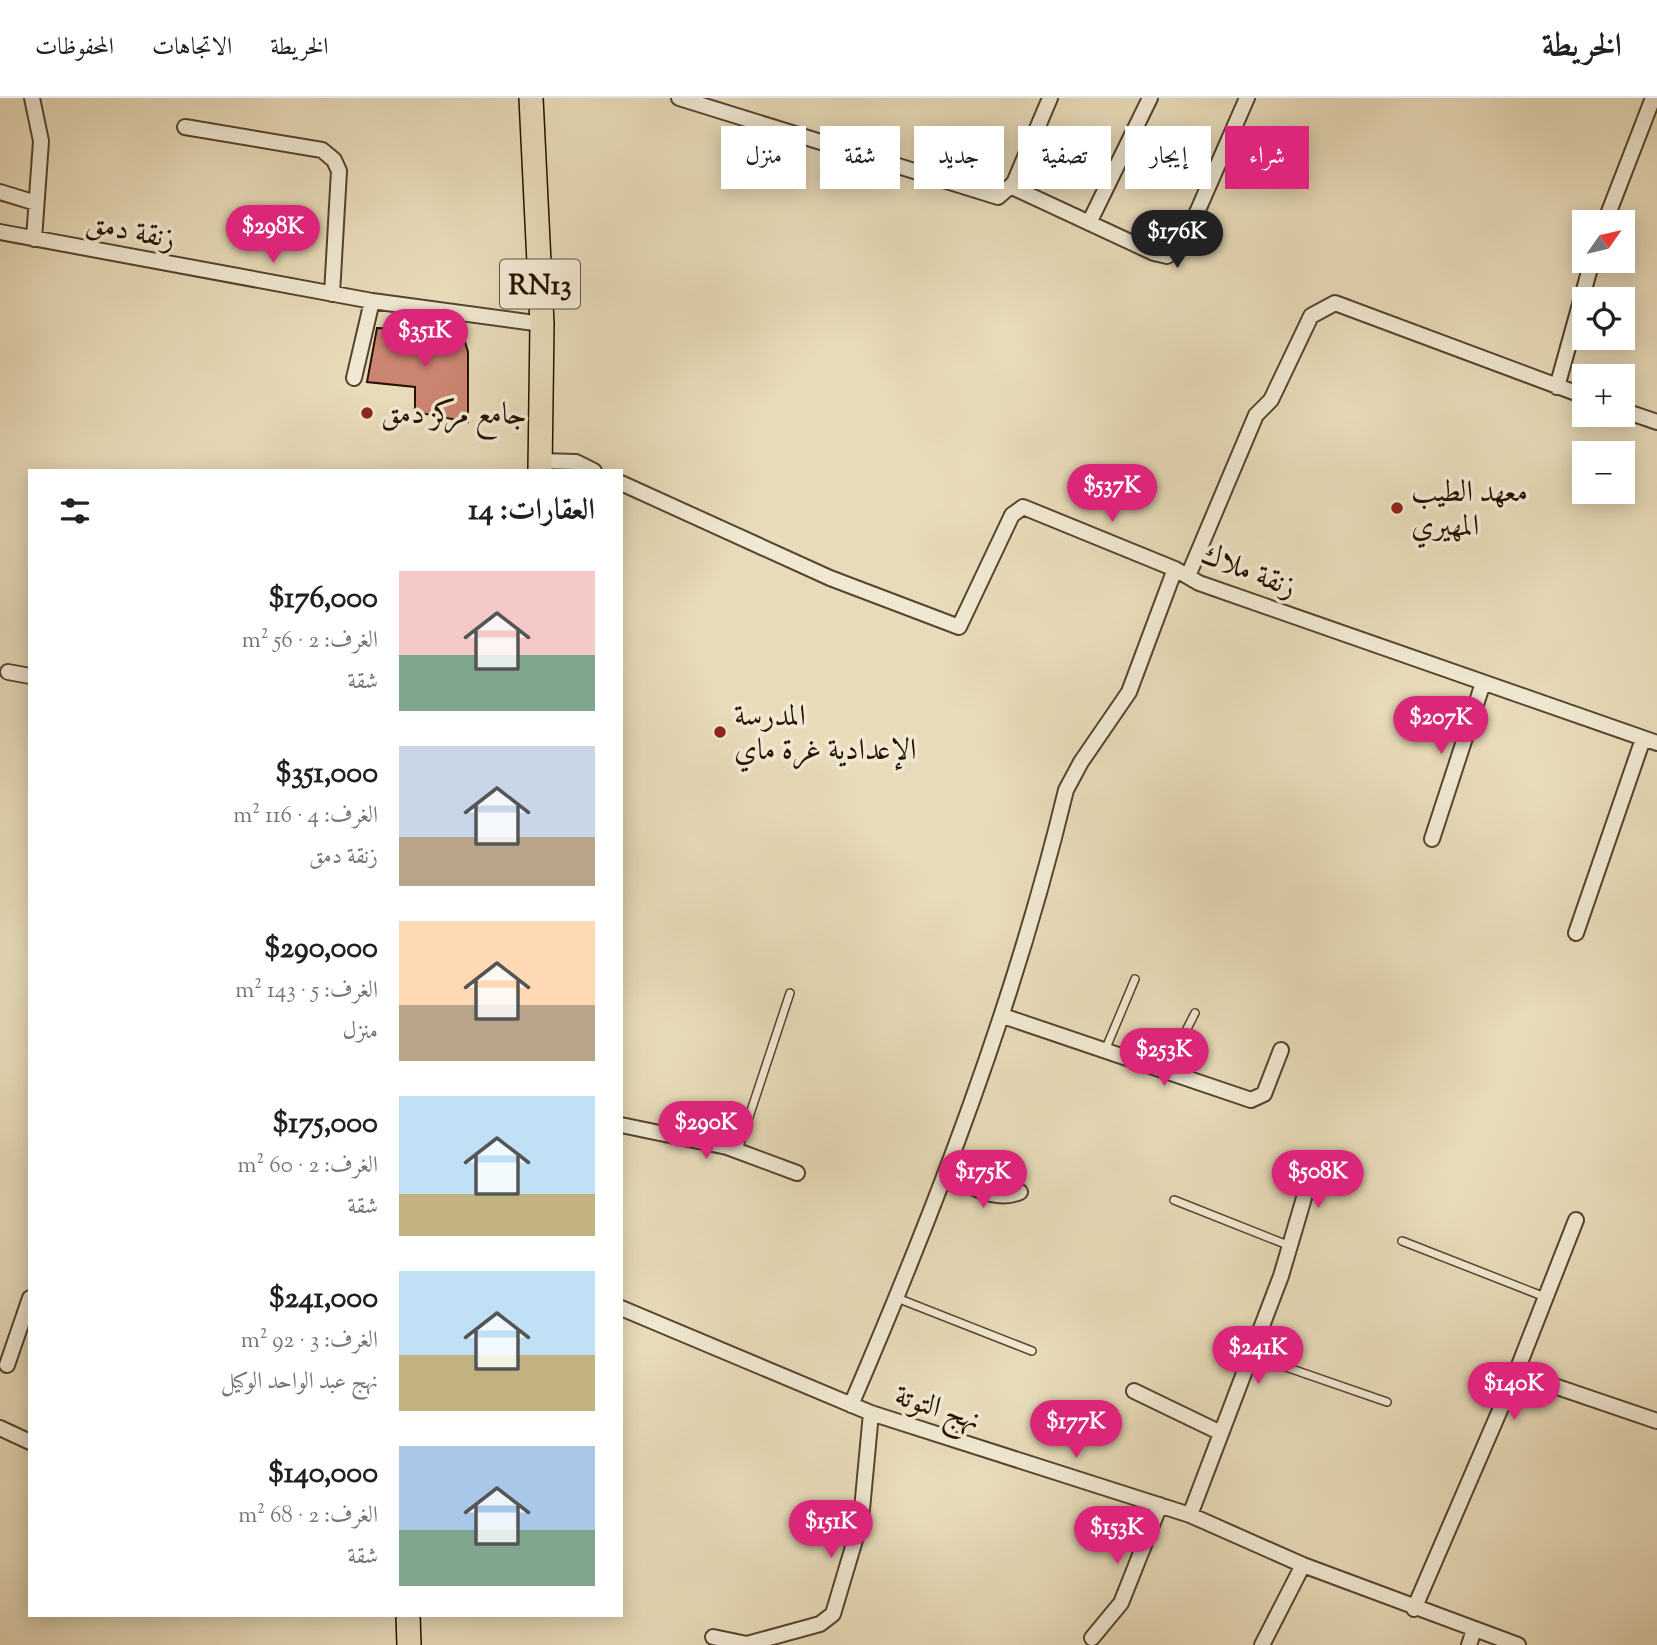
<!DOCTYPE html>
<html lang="ar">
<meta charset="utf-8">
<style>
body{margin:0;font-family:"Sorts Mill Goudy",Amiri,serif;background:#f6f6f6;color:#202124;direction:rtl;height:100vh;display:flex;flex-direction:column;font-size:26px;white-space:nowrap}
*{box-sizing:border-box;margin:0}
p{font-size:23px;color:#757577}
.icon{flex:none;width:38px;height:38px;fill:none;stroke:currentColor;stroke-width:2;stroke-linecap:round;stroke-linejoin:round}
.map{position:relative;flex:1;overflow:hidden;direction:ltr}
.drawer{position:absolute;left:28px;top:371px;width:595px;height:1148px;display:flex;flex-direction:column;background:#fff;border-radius:0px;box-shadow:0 4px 18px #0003;direction:rtl}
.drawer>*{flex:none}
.top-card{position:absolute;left:644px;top:28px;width:665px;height:63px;direction:rtl;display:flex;gap:14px}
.needle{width:46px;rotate:56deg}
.tools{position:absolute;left:1572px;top:112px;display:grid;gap:14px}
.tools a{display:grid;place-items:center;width:63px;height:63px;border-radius:0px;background:#fff;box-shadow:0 4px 18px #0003;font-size:35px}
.price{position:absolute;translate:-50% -60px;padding:0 16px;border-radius:24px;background:#db2777;color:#fff;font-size:23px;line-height:46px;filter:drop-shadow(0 2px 4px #0008)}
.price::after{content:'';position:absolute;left:50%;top:42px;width:21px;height:16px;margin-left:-10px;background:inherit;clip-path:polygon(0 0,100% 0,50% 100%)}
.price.active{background:#222;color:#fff}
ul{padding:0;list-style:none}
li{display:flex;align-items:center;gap:21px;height:175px;padding:0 28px}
li span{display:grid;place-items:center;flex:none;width:196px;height:140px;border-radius:0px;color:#555}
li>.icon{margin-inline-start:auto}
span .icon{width:84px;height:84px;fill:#fffc;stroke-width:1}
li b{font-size:30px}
h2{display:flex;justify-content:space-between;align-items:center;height:84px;padding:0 28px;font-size:30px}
.chip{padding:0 24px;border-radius:0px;background:#fff;box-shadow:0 4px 18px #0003;font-size:24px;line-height:63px}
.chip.active{background:#db2777;color:#fff}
header{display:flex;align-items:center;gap:42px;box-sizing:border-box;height:98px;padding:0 35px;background:#fff;border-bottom:2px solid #e0e0e0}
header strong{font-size:33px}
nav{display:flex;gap:38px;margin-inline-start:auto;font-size:24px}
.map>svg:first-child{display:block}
</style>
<header>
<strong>الخريطة</strong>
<nav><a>الخريطة</a><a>الاتجاهات</a><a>المحفوظات</a></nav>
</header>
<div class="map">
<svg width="1657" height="1547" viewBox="0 0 1657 1547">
<rect width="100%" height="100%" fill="#e8dbb9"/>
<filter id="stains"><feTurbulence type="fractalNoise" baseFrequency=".00286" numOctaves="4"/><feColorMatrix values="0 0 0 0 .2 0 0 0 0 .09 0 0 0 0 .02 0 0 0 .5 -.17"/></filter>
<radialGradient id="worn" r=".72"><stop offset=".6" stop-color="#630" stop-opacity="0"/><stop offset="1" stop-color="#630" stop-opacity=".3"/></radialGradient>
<path fill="#cc8571" stroke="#261100" stroke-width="2" d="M377 230 455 233 465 244 468 254V324L415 314V289L367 284Z"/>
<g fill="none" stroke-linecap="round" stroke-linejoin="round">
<defs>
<path id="service" d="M1106 950 1135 881
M1166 972 1195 915
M738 1052 790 895
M1174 1102 1290 1148
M1402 1143 1545 1199
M897 1200 1032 1253
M1251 1257 1387 1304"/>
<path id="minor" d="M32 0 41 43 34 141
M679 0 998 99 1014 85 1050 0
M185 29 322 52 334 62 339 73 332 196
M1012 89 1154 155 1167 158 1178 151 1188 135 1247 0
M0 94 36 105
M1605 124 1653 0
M1089 125 1150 0
M0 134 372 203 542 226
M354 280 372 203
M1557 289 1592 163
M1622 312 1657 324
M541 363 576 364 594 373
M621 385 830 480 959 529 1012 417 1023 409 1175 471 1199 485 1657 645
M1188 478 1256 317 1271 302 1311 218 1335 205 1584 298
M8 574 30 578
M1432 741 1483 585
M1576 835 1643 641
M1003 918 1251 1002 1264 996 1281 952
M621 1027 727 1049 797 1075
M947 1078C970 1087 995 1105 1020 1094
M621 1210 871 1315 1190 1417 1303 1467 1518 1547
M7 1267 30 1200
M1516 1275 1657 1323
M1134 1293 1221 1335
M851 1307C937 1107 1015 904 1066 692L1081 664 1129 594 1175 471
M0 1330 30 1344
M1190 1417 1281 1178 1314 1066
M1414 1511 1516 1275 1576 1122
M713 1539 747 1546 820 1526 833 1516 861 1422 871 1315
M1092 1540 1121 1505 1160 1407
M1262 1547 1303 1467
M1469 1547 1474 1532"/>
<path id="primary" d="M531 0 542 226 540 373
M408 1517 409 1547"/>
</defs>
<use href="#service" stroke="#56442e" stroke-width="10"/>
<use href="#minor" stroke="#56442e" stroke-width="18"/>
<use href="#primary" stroke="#261100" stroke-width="26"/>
<use href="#service" stroke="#f0e8d2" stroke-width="7"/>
<use href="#minor" stroke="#f0e8d2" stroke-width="14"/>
<use href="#primary" stroke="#e8dbb9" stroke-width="23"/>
</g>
<g fill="#8f2418" stroke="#f0e8d2" stroke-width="2.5">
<circle cx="367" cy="315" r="7"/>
<circle cx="1397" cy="410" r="7"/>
<circle cx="720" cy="634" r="7"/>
</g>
<g text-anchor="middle" stroke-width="7" stroke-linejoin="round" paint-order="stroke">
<rect fill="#f0e8d2" stroke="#63523f" stroke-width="2" x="500" y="161.5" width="80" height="49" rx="5"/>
<g font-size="28" font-weight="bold" fill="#261100">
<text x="540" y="196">RN13</text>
</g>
<g font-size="30" fill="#261100" stroke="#f0e8d2">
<text transform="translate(131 132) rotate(11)" y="10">زنقة دمق</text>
<text transform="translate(1249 472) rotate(21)" y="10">زنقة ملاك</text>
<text transform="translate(938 1309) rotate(18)" y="10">نهج التوتة</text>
</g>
<g font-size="30" fill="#261100" stroke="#f0e8d2" text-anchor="start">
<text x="381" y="325">جامع مركز دمق</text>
<text x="1411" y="403">معهد الطيب<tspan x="1411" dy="34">المهيري</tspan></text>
<text x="734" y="627">المدرسة<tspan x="734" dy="34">الإعدادية غرة ماي</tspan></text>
</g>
</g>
<rect width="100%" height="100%" filter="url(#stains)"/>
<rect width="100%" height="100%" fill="url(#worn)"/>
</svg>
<div class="tools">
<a><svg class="needle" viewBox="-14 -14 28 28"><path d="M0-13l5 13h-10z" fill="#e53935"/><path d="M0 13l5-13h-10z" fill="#757577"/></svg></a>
<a><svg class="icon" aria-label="locate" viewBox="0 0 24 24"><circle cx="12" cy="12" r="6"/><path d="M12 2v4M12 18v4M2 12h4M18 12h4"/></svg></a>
<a>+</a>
<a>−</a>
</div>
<b class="price" style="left:273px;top:167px">$298K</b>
<b class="price active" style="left:1177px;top:172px">$176K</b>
<b class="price" style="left:425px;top:271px">$351K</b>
<b class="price" style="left:1112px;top:426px">$537K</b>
<b class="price" style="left:1441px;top:658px">$207K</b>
<b class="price" style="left:1164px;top:990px">$253K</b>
<b class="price" style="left:706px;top:1063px">$290K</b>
<b class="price" style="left:983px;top:1112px">$175K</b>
<b class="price" style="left:1318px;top:1112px">$508K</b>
<b class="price" style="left:1258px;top:1288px">$241K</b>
<b class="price" style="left:1514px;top:1324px">$140K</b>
<b class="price" style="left:1076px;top:1362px">$177K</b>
<b class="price" style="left:831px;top:1462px">$151K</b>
<b class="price" style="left:1117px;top:1468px">$153K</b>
<div class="top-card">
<a class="chip active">شراء</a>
<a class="chip">إيجار</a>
<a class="chip">تصفية</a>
<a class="chip">جديد</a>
<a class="chip">شقة</a>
<a class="chip">منزل</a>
</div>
<section class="drawer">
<h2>العقارات: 14<svg class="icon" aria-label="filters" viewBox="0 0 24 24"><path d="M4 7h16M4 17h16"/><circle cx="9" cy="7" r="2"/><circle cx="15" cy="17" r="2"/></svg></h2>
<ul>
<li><span style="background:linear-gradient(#f6c9c9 60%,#7fa58c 0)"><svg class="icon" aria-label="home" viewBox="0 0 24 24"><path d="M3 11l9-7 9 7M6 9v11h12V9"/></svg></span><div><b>$176,000</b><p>الغرف: 2 · 56 m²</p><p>شقة</p></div></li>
<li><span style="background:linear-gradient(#c9d6e8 65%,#b9a48a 0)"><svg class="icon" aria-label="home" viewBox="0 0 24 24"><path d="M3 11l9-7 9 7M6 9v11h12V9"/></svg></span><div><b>$351,000</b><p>الغرف: 4 · 116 m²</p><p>زنقة دمق</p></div></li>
<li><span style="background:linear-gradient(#ffd9b3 60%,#b9a48a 0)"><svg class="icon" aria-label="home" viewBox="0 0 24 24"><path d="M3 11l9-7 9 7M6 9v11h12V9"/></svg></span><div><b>$290,000</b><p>الغرف: 5 · 143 m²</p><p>منزل</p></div></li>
<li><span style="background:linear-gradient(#bfe0f5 70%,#c2b280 0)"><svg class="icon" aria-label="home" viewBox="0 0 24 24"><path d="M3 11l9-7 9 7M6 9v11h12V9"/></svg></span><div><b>$175,000</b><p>الغرف: 2 · 60 m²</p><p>شقة</p></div></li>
<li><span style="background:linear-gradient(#bfe0f5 60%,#c2b280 0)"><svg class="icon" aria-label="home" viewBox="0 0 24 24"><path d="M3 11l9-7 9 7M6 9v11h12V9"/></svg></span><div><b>$241,000</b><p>الغرف: 3 · 92 m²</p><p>نهج عبد الواحد الوكيل</p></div></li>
<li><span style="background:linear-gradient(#a9c7e8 60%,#7fa58c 0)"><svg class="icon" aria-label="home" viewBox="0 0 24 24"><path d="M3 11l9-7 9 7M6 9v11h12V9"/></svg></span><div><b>$140,000</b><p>الغرف: 2 · 68 m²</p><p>شقة</p></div></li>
</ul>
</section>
</div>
